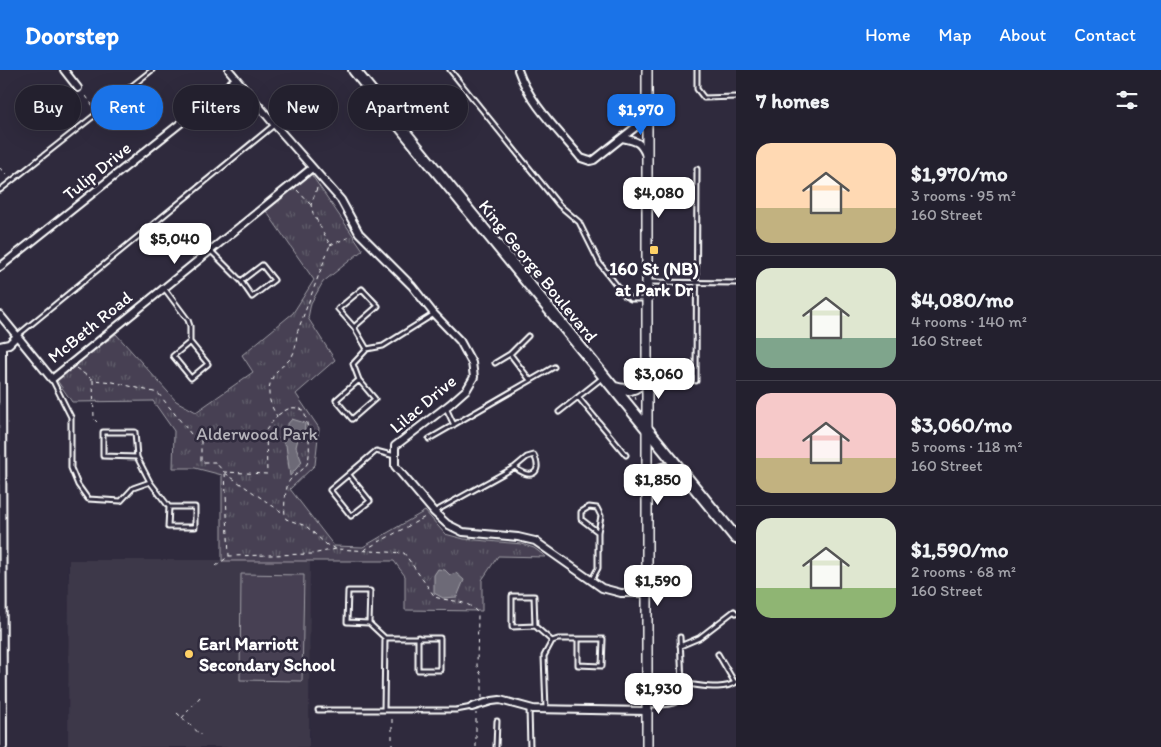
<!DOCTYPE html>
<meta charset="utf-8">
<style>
body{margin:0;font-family:Itim,sans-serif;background:#2b2836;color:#f1f3f6;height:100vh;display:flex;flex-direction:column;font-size:19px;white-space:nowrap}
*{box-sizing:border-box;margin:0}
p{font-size:16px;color:#a3a3aa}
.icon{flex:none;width:28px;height:28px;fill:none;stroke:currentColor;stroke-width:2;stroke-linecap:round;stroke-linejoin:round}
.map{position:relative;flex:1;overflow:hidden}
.drawer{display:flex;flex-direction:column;background:#23202e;width:425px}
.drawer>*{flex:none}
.banner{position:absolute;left:15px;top:15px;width:475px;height:45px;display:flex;gap:10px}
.price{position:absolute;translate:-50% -42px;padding:0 11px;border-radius:10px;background:#fff;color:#222;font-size:16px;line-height:32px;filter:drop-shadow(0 1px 2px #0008)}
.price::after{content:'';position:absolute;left:50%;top:30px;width:15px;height:11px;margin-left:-8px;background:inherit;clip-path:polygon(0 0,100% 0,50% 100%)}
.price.selected{background:#1a73e8;color:#fff}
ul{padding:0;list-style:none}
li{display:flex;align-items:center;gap:15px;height:125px;padding:0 20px}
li+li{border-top:1px solid #403e4a}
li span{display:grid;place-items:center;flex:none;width:140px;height:100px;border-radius:15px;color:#555}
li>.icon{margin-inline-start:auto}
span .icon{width:60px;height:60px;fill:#fffc;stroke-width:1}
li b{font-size:21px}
h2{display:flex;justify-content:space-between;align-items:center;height:60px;padding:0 20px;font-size:21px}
.pill{padding:0 18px;border-radius:22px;background:#23202e;box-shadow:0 5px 20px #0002,0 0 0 1px #403e4a;font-size:18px;line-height:45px}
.pill.selected{background:#1a73e8;color:#fff}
header{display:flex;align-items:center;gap:30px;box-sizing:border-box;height:70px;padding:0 25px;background:#1a73e8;color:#fff}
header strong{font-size:24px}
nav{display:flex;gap:28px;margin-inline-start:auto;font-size:18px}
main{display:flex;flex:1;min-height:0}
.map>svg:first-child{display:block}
</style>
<header>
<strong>Doorstep</strong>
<nav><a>Home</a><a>Map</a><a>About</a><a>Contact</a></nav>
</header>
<main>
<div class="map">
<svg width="736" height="677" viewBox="0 0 736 677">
<defs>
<pattern id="park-tufts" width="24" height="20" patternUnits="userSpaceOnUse" patternTransform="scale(1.25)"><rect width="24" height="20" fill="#464152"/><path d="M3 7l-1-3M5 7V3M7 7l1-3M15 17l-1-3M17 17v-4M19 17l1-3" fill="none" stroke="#625e6c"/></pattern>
</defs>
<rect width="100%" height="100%" fill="#2f2a3d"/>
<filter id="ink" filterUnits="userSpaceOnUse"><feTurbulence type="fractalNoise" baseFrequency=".02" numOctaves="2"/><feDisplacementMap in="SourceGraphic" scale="10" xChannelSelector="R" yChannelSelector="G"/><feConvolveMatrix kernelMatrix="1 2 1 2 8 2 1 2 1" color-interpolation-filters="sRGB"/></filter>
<g filter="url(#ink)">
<path fill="#3c3749" d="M69 490H310L309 677H68Z"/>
<path fill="#464152" stroke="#a2a0a8" d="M241 504 304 505 302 611 240 610Z"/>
<path fill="url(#park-tufts)" stroke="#a2a0a8" d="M311 104 363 180 323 212 311 233 308 248 335 290 296 324 319 358 315 395 290 419 334 476 363 477 425 441 445 464 464 469 522 474 534 478 546 487 498 486 482 510V541L405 540V506L394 491H222V405L195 398H173L174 361 153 331 72 332 56 309 116 264 176 331 196 342 253 302 242 285 293 243 314 210 266 141Z"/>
<path fill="#6d6a77" stroke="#a7a6ad" d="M292 349 305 353 304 369H298L296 377 302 392 290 406 286 375 279 369 285 357Z
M438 499 445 500 450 505 456 503 464 510 457 527 443 528 434 523V505Z"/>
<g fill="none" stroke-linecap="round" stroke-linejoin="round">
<defs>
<path id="lane" d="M450 0 559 135 579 152 600 194 625 226 631 229H646
M697 0V19L704 28 736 27
M0 120 152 0
M211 181 241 211
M262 195 274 210 252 227 241 211Z
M647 212 736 213
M164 218 188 250 190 256V272L208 294 191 308 173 286 190 272
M362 219 378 236 354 257 338 239Z
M354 257 367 279 353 294 359 310
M18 265 274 55
M528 266 510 284 530 310
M367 279 383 276 434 244
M495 293 510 284
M52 309 71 347V398L78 415 88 429 121 431 133 418 150 412
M359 310 375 329 352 349 336 330Z
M696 311 697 99
M578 327 626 385
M446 338 454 355
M559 342 602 308
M429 369 554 297
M137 387 103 386V362H135L137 387 150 412 169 437 168 457H195V437H169
M349 405 370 431 351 446 330 420 376 381 395 386
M434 442 515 397 527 387 534 385C544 405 528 410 515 397
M591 511 598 498V462L601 446 597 438 589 437 581 442V449L598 462
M369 553 347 552 348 521H370L369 553 385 568H440V600H418V567
M535 556 534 526H512V557L535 556 552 571 558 569H578
M680 567 682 614
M578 569H603L602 596 578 595Z
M680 576 699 568 734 541 736 543
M718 584 735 613
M648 635C668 634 682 639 682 614 698 614 721 622 736 612
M529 639 530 677
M546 639 544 586 552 571
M318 640H456L472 637
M384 640 385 568
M496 677 497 651"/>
<path id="street" d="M64 0 78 18
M229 0 274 54 341 130 359 163 412 216 434 244 460 271 472 293 474 307 467 319 450 334 395 376V396L434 442 447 454 463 462 518 467 535 471 602 518 621 523H646
M518 0C530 34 558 60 581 88L590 91 594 90 647 48
M622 68C636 71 640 71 646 85
M0 197 236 9
M0 245 52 309 312 98
M0 276 9 274 17 266
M2 276 3 677
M472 637 492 631 500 630 533 639 647 641"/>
<path id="secondary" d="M647 0V677"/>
<path id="primary" d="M354 0 736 468
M615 318C629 323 642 317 647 303
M646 410C656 398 666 396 682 401"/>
</defs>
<use href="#lane" stroke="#fff" stroke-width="7"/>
<use href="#street" stroke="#fff" stroke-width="10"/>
<use href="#secondary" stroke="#fff" stroke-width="12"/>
<use href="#primary" stroke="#fff" stroke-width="14"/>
<path stroke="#fff" stroke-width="1" stroke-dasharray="4 4" stroke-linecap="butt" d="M86 26 93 36
M0 98 6 105
M297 120 311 135
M330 175 352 166
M76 298 93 310 113 312 158 323 187 359 195 369 201 371V392H215L224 402 267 404 266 360 277 346C268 332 265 317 276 302 280 297 286 294 290 289 296 282 296 272 297 263L330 175 313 143 311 135 318 115
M93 310 94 349 97 352
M635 326 636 330
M278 345C287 339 292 335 303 340 308 349 312 384 307 394 303 401 295 404 290 410 285 416 283 442 286 449L306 456 327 475 337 479 404 483 435 527C449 532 470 529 478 544L477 596 482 607V628
M225 403 229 486
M225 403 283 443
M364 480 427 446
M216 496 229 486 312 484 336 479
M177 643 201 665
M182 648 200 627
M392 677V646
M476 677V643"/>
<use href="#lane" stroke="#2f2a3d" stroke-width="3"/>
<use href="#street" stroke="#2f2a3d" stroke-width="6"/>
<use href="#secondary" stroke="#2f2a3d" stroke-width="9"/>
<use href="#primary" stroke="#2f2a3d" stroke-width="10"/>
</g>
</g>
<g fill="#ffd166" stroke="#2f2a3d" stroke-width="2">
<rect x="649" y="175" width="10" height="10" rx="2.5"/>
<circle cx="189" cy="584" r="5"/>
</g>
<g text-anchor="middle" stroke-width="5" stroke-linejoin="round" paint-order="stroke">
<g font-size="18" fill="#fff" stroke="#2f2a3d">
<text transform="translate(97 101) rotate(-39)" y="6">Tulip Drive</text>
<text transform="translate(538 201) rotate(51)" y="6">King George Boulevard</text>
<text transform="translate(90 257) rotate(-39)" y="6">McBeth Road</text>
<text transform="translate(423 334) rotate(-40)" y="6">Lilac Drive</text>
</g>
<g font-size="18" font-weight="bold" fill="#fff" stroke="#2f2a3d">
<text x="654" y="205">160 St (NB)<tspan x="654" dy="21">at Park Dr</tspan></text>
<text x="199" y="580" text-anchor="start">Earl Marriott<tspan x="199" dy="21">Secondary School</tspan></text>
</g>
<g font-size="18" fill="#b5b3ba" stroke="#2f2a3d">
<text x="257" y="370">Alderwood Park</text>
</g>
</g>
</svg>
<b class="price selected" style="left:641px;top:66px">$1,970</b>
<b class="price" style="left:659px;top:149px">$4,080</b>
<b class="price" style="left:175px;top:195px">$5,040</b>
<b class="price" style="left:659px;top:330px">$3,060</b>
<b class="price" style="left:658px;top:436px">$1,850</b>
<b class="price" style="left:658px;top:537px">$1,590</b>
<b class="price" style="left:659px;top:645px">$1,930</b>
<div class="banner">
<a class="pill">Buy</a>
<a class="pill selected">Rent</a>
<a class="pill">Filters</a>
<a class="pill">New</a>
<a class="pill">Apartment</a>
</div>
</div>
<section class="drawer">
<h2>7 homes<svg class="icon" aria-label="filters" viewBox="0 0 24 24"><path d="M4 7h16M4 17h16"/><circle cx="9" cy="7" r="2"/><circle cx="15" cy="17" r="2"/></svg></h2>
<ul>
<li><span style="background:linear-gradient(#ffd9b3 65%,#c2b280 0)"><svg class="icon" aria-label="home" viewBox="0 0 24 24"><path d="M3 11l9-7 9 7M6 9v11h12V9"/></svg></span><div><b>$1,970/mo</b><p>3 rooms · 95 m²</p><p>160 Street</p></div></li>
<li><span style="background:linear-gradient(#dfe7d0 70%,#7fa58c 0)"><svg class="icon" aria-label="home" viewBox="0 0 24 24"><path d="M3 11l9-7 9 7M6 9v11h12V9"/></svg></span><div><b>$4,080/mo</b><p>4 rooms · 140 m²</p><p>160 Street</p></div></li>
<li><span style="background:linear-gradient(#f6c9c9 65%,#c2b280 0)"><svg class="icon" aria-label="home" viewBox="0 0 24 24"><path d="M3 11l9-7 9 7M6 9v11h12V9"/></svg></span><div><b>$3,060/mo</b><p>5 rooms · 118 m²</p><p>160 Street</p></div></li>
<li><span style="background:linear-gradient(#dfe7d0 70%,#8fb573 0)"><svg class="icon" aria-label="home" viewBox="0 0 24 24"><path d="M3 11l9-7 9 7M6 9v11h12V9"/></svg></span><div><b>$1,590/mo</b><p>2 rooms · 68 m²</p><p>160 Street</p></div></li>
</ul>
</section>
</main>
